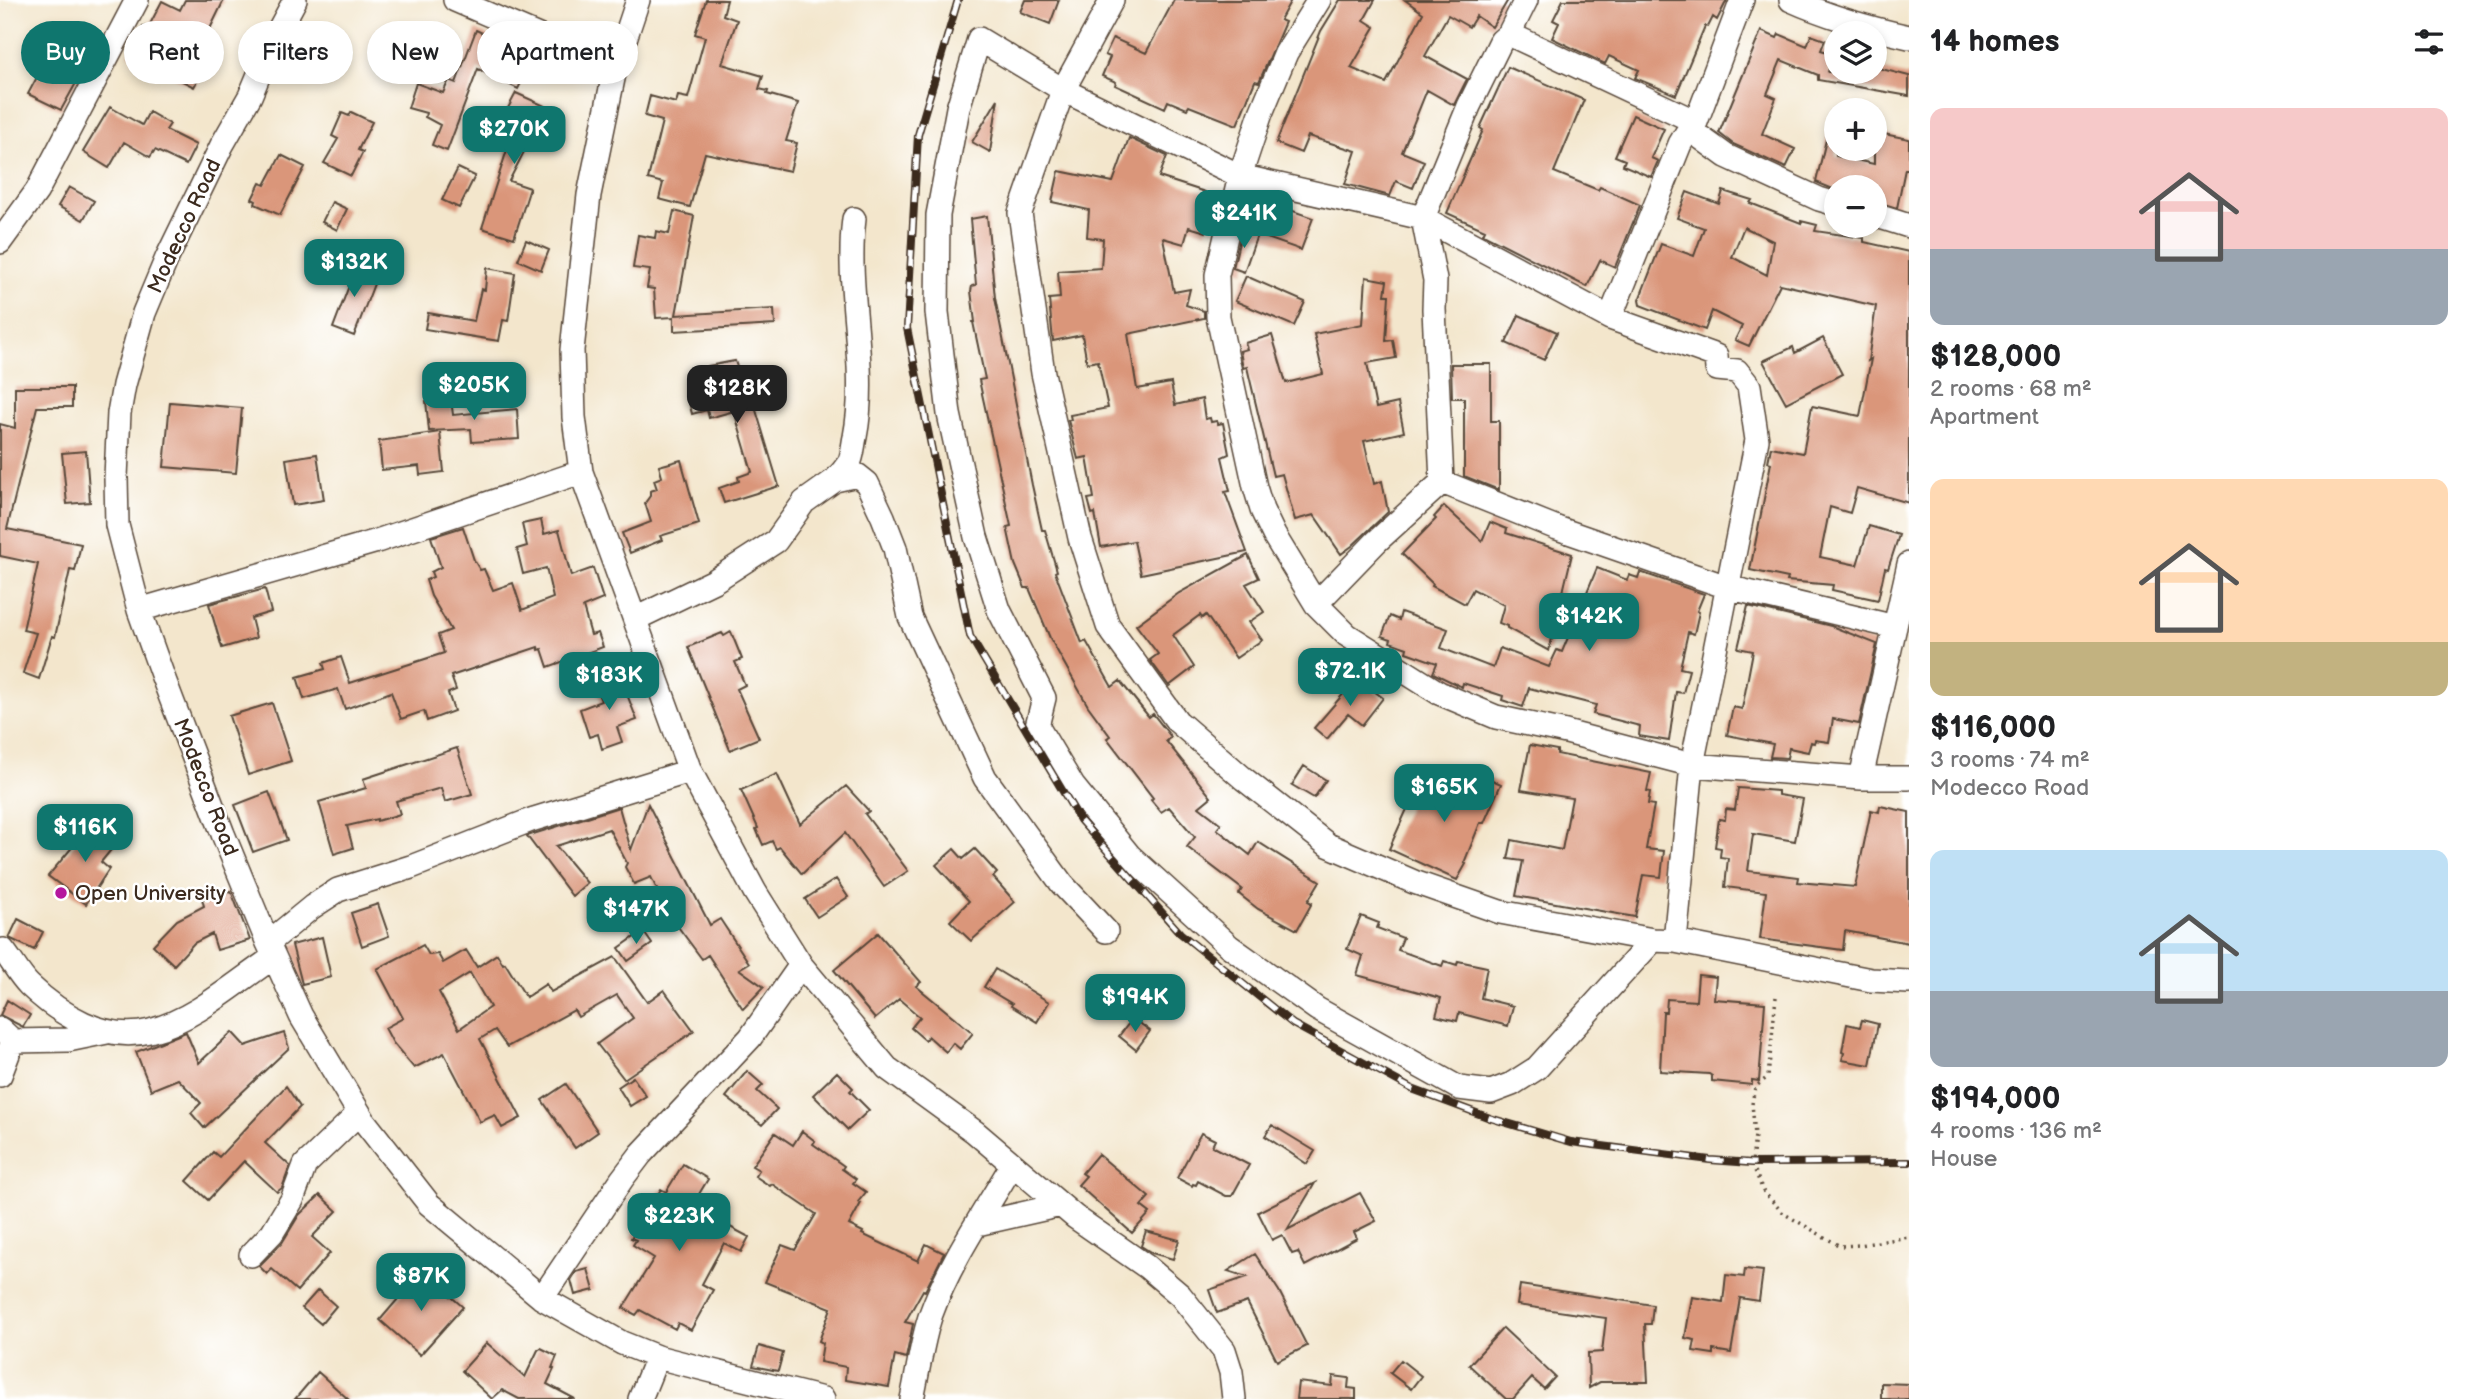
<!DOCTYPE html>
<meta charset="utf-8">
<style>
body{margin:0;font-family:"Balsamiq Sans",sans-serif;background:#f2f2f2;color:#202124;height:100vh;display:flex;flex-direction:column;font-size:26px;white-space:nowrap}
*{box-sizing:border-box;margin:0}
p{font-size:23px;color:#757577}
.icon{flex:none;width:38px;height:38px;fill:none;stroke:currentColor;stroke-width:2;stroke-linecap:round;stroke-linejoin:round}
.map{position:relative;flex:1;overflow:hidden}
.drawer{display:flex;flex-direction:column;background:#fff;width:560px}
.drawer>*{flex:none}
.banner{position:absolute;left:21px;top:21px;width:665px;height:63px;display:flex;gap:14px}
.tools{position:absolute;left:1824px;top:21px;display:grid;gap:14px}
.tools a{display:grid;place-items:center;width:63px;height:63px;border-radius:50%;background:#fff;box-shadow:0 4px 10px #0003;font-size:35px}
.price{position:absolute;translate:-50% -60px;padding:0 16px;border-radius:14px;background:#0f766e;color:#fff;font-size:23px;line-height:46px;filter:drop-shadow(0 2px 4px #0008)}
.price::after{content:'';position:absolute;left:50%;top:42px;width:21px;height:16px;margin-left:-10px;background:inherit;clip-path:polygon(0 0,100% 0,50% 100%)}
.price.active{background:#222;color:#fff}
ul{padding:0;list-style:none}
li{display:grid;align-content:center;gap:14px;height:371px;padding:0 21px}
li span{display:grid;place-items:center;height:217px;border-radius:14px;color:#555}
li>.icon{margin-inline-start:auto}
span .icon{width:126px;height:126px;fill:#fffc;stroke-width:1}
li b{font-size:30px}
h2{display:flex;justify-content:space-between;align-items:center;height:84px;padding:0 21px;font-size:30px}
.tag{padding:0 24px;border-radius:32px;background:#fff;box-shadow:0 4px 10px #0003;font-size:24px;line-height:63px}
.tag.active{background:#0f766e;color:#fff}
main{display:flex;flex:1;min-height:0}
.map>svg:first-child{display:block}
</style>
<main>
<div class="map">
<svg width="1909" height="1399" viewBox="0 0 1909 1399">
<rect width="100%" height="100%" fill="#fff"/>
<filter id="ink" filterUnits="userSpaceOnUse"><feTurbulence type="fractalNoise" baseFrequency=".0143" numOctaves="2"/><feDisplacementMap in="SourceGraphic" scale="14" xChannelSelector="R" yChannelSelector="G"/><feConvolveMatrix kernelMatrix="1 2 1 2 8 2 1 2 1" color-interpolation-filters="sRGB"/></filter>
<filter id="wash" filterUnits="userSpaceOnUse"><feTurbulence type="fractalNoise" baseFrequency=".00686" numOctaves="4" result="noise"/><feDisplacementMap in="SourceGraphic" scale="28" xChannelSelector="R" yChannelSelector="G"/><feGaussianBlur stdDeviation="1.57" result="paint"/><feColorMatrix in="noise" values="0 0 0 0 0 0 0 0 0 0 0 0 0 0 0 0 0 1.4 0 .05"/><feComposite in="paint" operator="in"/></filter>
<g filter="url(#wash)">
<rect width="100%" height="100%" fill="#f3e6cc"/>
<g id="blocks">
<path fill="#da967a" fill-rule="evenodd" d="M185 0H224L207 35 215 38 211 51H213L194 87 129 54 143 26 148 28 162 1 180 10Z
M706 0H727L723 15 737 20 722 64 763 76 759 89 768 91 767 94 798 103 786 141 797 143 790 171 705 153 690 207 659 199 663 183 648 179 662 121 645 116 650 96 676 103 678 96 688 98 705 37 695 34Z
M1025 0H1059L1050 24 1020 12Z
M1174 0H1291L1280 20 1285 22 1259 82 1255 81 1237 125 1189 106 1187 109 1168 101 1165 108 1115 85 1116 82 1102 76 1110 57 1105 55 1113 38 1146 53Z
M1340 0H1375L1364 20 1375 27 1351 68 1386 83 1423 13 1405 0H1508L1492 27 1476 16 1469 27 1448 15 1425 56 1467 79 1454 105 1427 90 1402 152 1424 161 1413 188 1396 181 1390 196 1345 184 1356 151 1308 136 1301 153 1276 143 1321 31Z
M1563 0H1727L1717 20 1713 17 1708 27 1705 26 1676 95 1635 78 1639 70 1609 56 1605 64 1552 38 1559 23 1553 20Z
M476 30 534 57 518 89 478 69 447 151 432 145 440 125 425 117 426 113 408 108 416 83 443 93 449 80 456 83Z
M1761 31 1777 38 1779 34 1807 46 1811 35 1825 40 1821 50 1834 54 1828 72H1874V67L1909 76V96L1818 80V75L1781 60 1767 94 1776 98 1762 134 1795 149 1786 168 1733 144 1719 133Z
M61 32 95 49 61 110 28 94Z
M1508 67 1584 100 1554 172 1598 190 1600 187 1640 205 1615 267 1600 260 1587 287 1483 234 1485 230 1447 213 1483 130 1480 128Z
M516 93 547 107 537 130 543 133 536 148 528 144 509 181 530 188 514 238 482 228 513 131 499 125Z
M998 99 990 152 972 142Z
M110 107 142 125 149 112 170 124 166 130 196 145 186 165 155 150 150 157 124 142 109 168 83 152Z
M351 112 372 122 358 150 363 152 351 176 324 163 338 139 332 136 342 113 349 116Z
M1633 115 1664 129 1651 158 1658 161 1651 177 1623 165 1625 160 1615 156Z
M1830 123 1836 124V156L1874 164V132L1909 139V169H1905L1897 208 1874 201V187L1833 189 1816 182Z
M1129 138 1167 156 1159 177 1205 192 1201 206 1212 209 1206 232 1189 227 1184 244 1163 238 1174 292 1190 289 1186 305 1204 311V318L1128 334 1137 389 1171 383 1175 405 1202 399 1205 419 1210 418 1211 422 1217 421 1218 424 1223 423 1229 454 1222 457 1230 491 1225 492 1247 552 1141 574 1134 541 1101 547 1095 513 1092 514 1088 499 1094 498 1087 457 1078 459 1068 420H1071L1070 415 1108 408 1098 361 1087 363 1082 335 1053 341 1049 299 1060 298 1058 271 1101 268 1103 239 1087 237 1089 210 1052 202 1059 171 1113 182Z
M281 155 305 167 280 215 255 204 256 201 252 199 260 183 265 185Z
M458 168 475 176 459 208 442 200Z
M69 187 94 201 83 220 58 206Z
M1723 191 1752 200 1750 203 1801 223V221L1817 225 1815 231 1864 238V242L1909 252V503L1857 488 1850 513 1830 507 1820 557 1857 565 1869 526 1899 535 1888 569 1885 568 1878 600 1832 590 1833 585 1787 581 1788 578 1750 570 1771 463 1768 462 1771 447 1803 453 1812 406 1860 416 1871 359 1868 361 1876 306 1780 284 1749 346 1735 340 1742 326 1712 311 1705 330 1640 305 1639 300 1661 244 1694 256 1704 228 1677 218 1687 192 1719 204ZM1744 227 1773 241 1767 275 1732 257Z
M1262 200 1313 218 1301 250 1250 232Z
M332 202 347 209 337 230 322 222Z
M674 211 694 216 676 315 774 309 775 325 674 331V317L656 318 654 289 647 288 650 270 633 268 638 235 655 238 656 231 669 234Z
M987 216 995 298 1032 485 1042 530H1045L1057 571 1055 572 1082 643 1086 641 1112 687 1120 681 1149 717 1153 714 1171 737 1166 741 1211 797 1199 807 1221 824 1217 829 1250 855 1258 842 1320 881 1308 901 1312 903 1297 930 1258 909 1239 894 1242 889 1187 847 1195 837 1169 807 1161 812 1151 800 1153 798 1107 738 1110 736 1088 706 1050 638 1029 588H1025L1015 564 1007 527 1011 526 979 380 985 379 973 322H975L971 291 972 286 976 285 970 219Z
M1242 230 1257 235 1244 272 1233 268Z
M526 240 549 250 541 270 518 260Z
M346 263 377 276 354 336 333 328 350 283 340 279Z
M487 268 515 273 508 321 503 320 499 341 425 329 428 313 474 321 481 289 485 290Z
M1246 276 1305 302 1294 326 1235 301Z
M1366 277 1387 281 1385 295H1389L1386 341 1393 340 1396 358 1367 363 1376 408 1398 403 1404 432 1364 441 1374 484 1382 481 1388 512 1352 546 1341 554 1314 515 1295 520 1282 474 1273 476 1247 367 1243 368 1240 351 1247 349 1245 343 1272 335 1286 383 1323 374 1314 334 1363 324Z
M1519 315 1557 332 1544 360 1506 343Z
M1823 338 1842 374 1786 403 1763 361 1793 347 1795 353Z
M735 361 740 376 750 373 754 388 752 389 754 397H752L779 486 724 503 719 488 739 481 738 477 752 472 734 411 709 418 707 410 692 414 688 398 691 397 689 390 701 387 699 380 705 379 702 371 708 366Z
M1451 364H1491V421H1499V490L1464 476V398H1452Z
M15 387H72V407H37L7 529 81 544 75 571 70 570 55 637 52 636 39 679 23 673 36 633 23 630 38 564 0 556V424L15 428Z
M451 399 453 415 517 409 519 439 472 442 471 429 429 431 426 401Z
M170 402 242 408 236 473 164 467Z
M440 432 444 472 420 475 419 466 382 470 379 441Z
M86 451 90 502 67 504 62 453Z
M317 454 324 500 293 505 286 459Z
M681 460 699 524 660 536 662 540 630 553 622 533 651 522 645 503 650 496V491L657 489 654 480 662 477 659 466Z
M1444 506 1482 541 1490 522 1507 529 1506 533 1572 554 1549 651 1507 628V626L1499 623 1504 605 1473 589 1465 604 1432 586 1433 584 1402 554 1436 519 1434 517Z
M541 520 544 534 559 530 571 576 593 568 603 599 583 607 591 635 598 633 603 647 548 667 542 649 539 650 538 647 451 676 456 690 448 693 454 711 427 721 424 711 401 719 391 692 345 709 338 689 304 699 297 677 325 669 323 663 341 657 350 683 444 653 438 635 451 630 431 596 426 580 433 577 431 572 441 567 431 537 463 527 474 560 480 570 484 569 493 590 513 583 522 610 553 598 546 568 523 574 517 549 527 546 522 524Z
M1248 555 1259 578 1246 584 1264 612 1249 622 1262 640 1236 658 1206 615 1202 618 1200 615 1173 635 1194 667 1169 686 1150 660 1158 654 1136 625 1179 593Z
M1597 568 1627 580 1629 575 1638 578 1640 572 1704 594 1697 611 1699 612 1694 634 1688 632 1680 668 1689 670 1683 693 1676 692 1669 741 1639 736 1640 726 1593 714 1596 705 1529 688 1523 707 1502 700 1503 696 1463 683 1462 687 1433 673 1437 663 1406 652 1407 648 1390 642 1391 639 1382 636 1390 616 1399 620 1401 612 1448 629 1441 648 1493 668 1500 648 1549 667 1557 650 1562 652Z
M265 589 271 612 251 618 256 638 222 648 209 604Z
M1748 606 1831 626 1877 644 1859 724 1833 719 1829 742 1815 740 1814 743 1811 742 1808 752 1789 748 1787 758 1770 757 1773 744 1727 735 1733 707 1742 709 1753 651 1738 648Z
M731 632 742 659 735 662 745 685 737 689 759 738 730 750 688 647 722 633 724 636Z
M619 674 637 720 617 727 622 742 602 749 598 734 589 737 580 709 601 701 594 683Z
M1357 678 1383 698 1362 725 1348 714 1327 739 1314 728Z
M272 703 291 761 248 775 229 716Z
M1530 745 1557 750V754L1651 773 1647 791 1650 792 1648 804 1654 805 1646 849 1664 851 1661 877 1643 875 1635 917 1516 896 1523 861 1508 859 1512 840 1562 850 1572 798 1521 790Z
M457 748 472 794 445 802 441 788 396 801 400 814 377 821V819L347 826 353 848 334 854 319 802 366 788 363 779Z
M1304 766 1326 780 1314 798 1292 785Z
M1475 772 1501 784 1484 823H1480L1464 863 1466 864 1457 880 1389 849 1421 778 1462 797Z
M777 774 800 824 846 786 869 811 865 814 908 871 884 887 845 833 802 874 780 847 776 849 772 841 763 845 756 829 758 828 741 790Z
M1738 788 1778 791V795L1803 799 1795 841 1753 834 1748 871 1799 877 1798 882 1855 887 1871 810 1879 812 1880 806 1909 812V943L1845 931 1843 950 1760 939 1766 892 1725 887 1728 858 1720 857 1721 848 1715 847 1719 819 1725 820 1726 809 1735 810Z
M269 792 287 840 253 852 235 805Z
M648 804 710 925 720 919 749 963 739 969 764 987 743 1009 708 955 702 959 673 920 667 923 660 908 665 906 651 877 634 884 625 867 627 863 609 829 556 846 587 883 572 896 527 836 619 807 631 850Z
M90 826 119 840 101 862 109 869 86 904 48 876Z
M954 849 963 859 975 849 997 873 993 877 1015 902 971 941 950 921 969 901 936 865Z
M836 879 848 897 817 917 805 899Z
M231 891 250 940 217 950 212 934 194 943 174 965 153 945 177 920 204 906 202 899Z
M378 904 389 936 362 946 351 913Z
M1361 916 1379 923 1377 928 1403 938 1398 950 1442 966 1444 961 1457 965 1458 961 1487 967 1481 998 1513 1006 1508 1026 1459 1013 1457 1021 1436 1016 1441 998 1357 975 1363 956 1347 949Z
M18 919 43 932 34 950 9 938Z
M643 931 652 944 628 961 619 948Z
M878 933 921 982 916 986 973 1033 960 1049 953 1043 946 1052 928 1036 925 1040 911 1028 920 1017 899 999 875 1019 834 970Z
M322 937 331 977 302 984 292 945Z
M423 945 429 955 438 954 443 963 466 950 477 967 497 954 503 964 505 963 526 997 546 984 551 992 615 957 647 1002 664 990 694 1031 624 1079 597 1044 633 1018 617 995 578 1017 574 1010 507 1047 495 1030 480 1039 521 1118 502 1128 495 1115 480 1122 444 1053 414 1068 393 1043 385 1028 403 1018 377 969ZM470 973 490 1007 459 1029 439 992Z
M995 969 1049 1002 1037 1022 1011 1006 1012 1004 984 987Z
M1698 975 1716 977 1714 999 1765 1003 1759 1081 1752 1080V1085L1712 1081V1076L1709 1074 1660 1071 1663 1012H1666L1667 999 1696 1001Z
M7 1000 30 1015 23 1027 0 1015Z
M1133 1018 1150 1031 1136 1050 1119 1036Z
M1862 1020 1878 1024 1870 1065 1842 1060 1844 1053 1842 1052 1847 1024 1860 1027Z
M186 1032 199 1063 232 1032 245 1046 284 1033 289 1048 204 1128 191 1113 201 1103 178 1079 151 1090 136 1052Z
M747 1071 763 1085 757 1091 777 1109 762 1125 726 1097Z
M837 1072 853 1088 850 1091 869 1110 848 1130 813 1095Z
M633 1077 646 1096 630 1106 618 1087Z
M566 1084 598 1132 575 1148 542 1100Z
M286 1086 300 1107 265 1143 290 1166 282 1188 277 1192 244 1161 208 1200 187 1181 213 1152 219 1157Z
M1272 1125 1315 1151 1307 1164 1265 1136Z
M802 1131 815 1141 813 1144 844 1166 842 1169 856 1179 853 1183 866 1192 858 1202 861 1203 849 1225 863 1232 862 1234 918 1261 926 1244 944 1253 925 1291 923 1290 905 1322 913 1324 906 1358 895 1355 889 1387 845 1380 846 1367 820 1362 823 1343 819 1341 831 1308 765 1282 782 1245 795 1250 816 1214 772 1184 770 1186 755 1176 759 1170 752 1166 775 1133 793 1145Z
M1201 1133 1215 1140 1212 1146 1249 1165 1232 1196H1226L1198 1181 1196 1185 1193 1184 1192 1186 1177 1178Z
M1098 1154 1149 1197 1141 1206 1150 1213 1132 1233 1078 1185 1086 1176 1082 1173Z
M683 1164 708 1179 693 1204 696 1206 694 1208 749 1237 741 1252 724 1243 702 1284 713 1290 691 1330 678 1323 675 1329 640 1310 636 1315 623 1308 654 1258 633 1245 636 1240 631 1238 661 1189 666 1192Z
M1315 1183 1287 1230 1360 1193 1376 1221 1354 1232 1357 1238 1305 1266 1298 1252 1292 1254 1282 1235 1272 1240 1258 1212Z
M320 1195 337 1211 312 1237 330 1253 297 1291 272 1269 267 1274 259 1266 282 1243 299 1215Z
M1146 1231 1179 1240 1173 1259 1152 1253 1141 1246Z
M1255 1254 1279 1291 1307 1346 1277 1361 1247 1302 1217 1313 1209 1290 1247 1277 1228 1271Z
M588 1269 594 1290 575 1295 571 1280 576 1272Z
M1745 1269 1763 1271 1759 1301 1740 1298 1731 1353 1713 1350V1354L1693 1351 1695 1340 1685 1338 1692 1297 1723 1302 1726 1275 1744 1277Z
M422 1271 463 1307 420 1355 380 1320Z
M1520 1285 1653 1305 1651 1324H1645L1648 1382H1600L1589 1388 1588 1353 1602 1352 1606 1318 1517 1305Z
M318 1290 336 1306 321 1324 302 1308Z
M1503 1328 1555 1377 1544 1389 1532 1378 1513 1399H1506L1469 1365Z
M487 1343 525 1377 538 1350 541 1348 557 1356 552 1368 554 1369 547 1384 575 1399H519L502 1390 492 1399 462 1371Z
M759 1346 783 1353 778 1371 753 1366Z
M1401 1360 1421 1376 1411 1389 1390 1373Z
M318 1372 348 1399H295Z
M1333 1376 1349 1378 1348 1388 1356 1389V1399H1296L1298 1382 1332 1386Z
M1881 1383 1909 1384V1399H1881Z"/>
</g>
</g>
<g filter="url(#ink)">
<use href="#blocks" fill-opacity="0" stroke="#574638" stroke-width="2"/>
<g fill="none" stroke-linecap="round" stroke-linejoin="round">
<defs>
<path id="minor" d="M295 0 273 41 250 96 222 145 167 258 144 313 124 385 119 413 116 477 117 525 139 610 163 677 223 834 268 943 301 1016 364 1121 429 1204 542 1298 622 1343 657 1357 823 1399
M455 0 615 69
M638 0 615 69 589 195 572 350 574 417 581 472 690 771 755 892 801 965 887 1068 975 1132 1075 1217 1147 1267 1180 1295 1224 1350 1231 1372 1234 1399
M1112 0 1063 90 1020 213 1043 373 1080 538 1108 626 1177 721 1244 779 1328 845 1414 882 1500 912 1653 940 1675 941 1871 980 1909 982
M1319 0 1286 53 1261 113 1240 176 1217 275 1218 317 1255 487 1262 510 1274 535 1316 604 1347 635 1439 693 1496 717 1566 732 1692 765 1861 778H1909
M1791 0C1829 17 1868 28 1909 37
M1509 34 1696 122
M1689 129 1726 156 1819 199 1836 204
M1874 215 1909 226
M0 242 37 191 137 0
M1610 318 1680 144 1689 129 1696 122 1742 0
M835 480C840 475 845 469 849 463 853 456 853 445 855 437 869 365 845 292 854 219
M1442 482 1434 309 1435 280 1423 218 1469 106 1501 41 1509 34 1526 0
M1316 604 1377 541 1442 482 1557 528 1727 587 1895 627
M139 610 374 542 581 472
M635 619 714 581 776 541 804 502 835 480 857 475 867 483 883 517 895 548 910 617 985 778 1062 884 1106 931
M1861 778 1909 564
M1653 940 1537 1068 1512 1084 1491 1092 1459 1088 1317 1009 1229 946 1129 855 1073 786 1037 726 1044 698 999 610 976 537 949 414 937 312 938 215 958 108 979 39 1063 90 1240 176 1423 218 1610 318 1716 356 1717 369 1737 371 1749 386 1757 440 1692 765 1675 941
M268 943 312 907 338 890 411 867 531 820 690 771
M3 950C12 961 19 975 29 985 59 1014 105 1043 150 1031 196 1019 235 983 274 957
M0 1029 13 1041 0 1075
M13 1041 68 1040 107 1032
M977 1224 1061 1205
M251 1255 272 1233 292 1200 305 1165 359 1113
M542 1298 622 1179 641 1154 750 1038 801 965
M640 1399 657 1357
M912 1399C918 1372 922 1340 931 1314 950 1261 984 1213 1012 1165"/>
</defs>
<use href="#minor" stroke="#574638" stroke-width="26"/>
<path stroke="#574638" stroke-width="3.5" stroke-dasharray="2 5" stroke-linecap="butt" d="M1776 997 1768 1077 1755 1087 1752 1104 1755 1135 1752 1163 1763 1191 1783 1213 1840 1246 1860 1245 1909 1237"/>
<use href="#minor" stroke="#fff" stroke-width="23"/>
<defs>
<path id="rail" d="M958 0 918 135 907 328 970 636 1080 820 1180 933 1293 1024 1412 1089 1490 1118 1571 1142 1710 1160 1752 1163 1909 1162"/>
</defs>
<use href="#rail" stroke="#3b2a1e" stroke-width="8"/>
<use href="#rail" stroke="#fff" stroke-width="5" stroke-dasharray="16" stroke-linecap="butt"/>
</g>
</g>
<circle fill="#b5179e" stroke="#fff" stroke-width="2.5" cx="61" cy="893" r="7"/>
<g text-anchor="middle" stroke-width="5" stroke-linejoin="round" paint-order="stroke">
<g font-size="21" fill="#3b2a1e" stroke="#fff">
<text transform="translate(184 226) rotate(-65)" y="7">Modecco Road</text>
<text transform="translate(206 787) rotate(69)" y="7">Modecco Road</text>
</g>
<g font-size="21" fill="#3b2a1e" stroke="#fff" text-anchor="start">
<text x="75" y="900">Open University</text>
</g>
</g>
</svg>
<div class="tools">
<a><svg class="icon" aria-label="layers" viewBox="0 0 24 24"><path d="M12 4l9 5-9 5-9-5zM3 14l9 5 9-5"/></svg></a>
<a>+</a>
<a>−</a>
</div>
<b class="price" style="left:514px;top:166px">$270K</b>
<b class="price" style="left:1244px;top:250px">$241K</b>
<b class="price" style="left:354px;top:299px">$132K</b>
<b class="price" style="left:474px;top:422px">$205K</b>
<b class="price active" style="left:737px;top:425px">$128K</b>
<b class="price" style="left:1589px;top:653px">$142K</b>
<b class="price" style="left:1350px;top:708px">$72.1K</b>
<b class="price" style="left:609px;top:712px">$183K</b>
<b class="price" style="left:1444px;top:824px">$165K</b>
<b class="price" style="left:85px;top:864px">$116K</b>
<b class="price" style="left:636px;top:946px">$147K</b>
<b class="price" style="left:1135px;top:1034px">$194K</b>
<b class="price" style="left:679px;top:1253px">$223K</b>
<b class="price" style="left:421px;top:1313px">$87K</b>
<div class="banner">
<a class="tag active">Buy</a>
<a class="tag">Rent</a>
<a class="tag">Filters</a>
<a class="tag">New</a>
<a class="tag">Apartment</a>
</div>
</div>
<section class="drawer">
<h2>14 homes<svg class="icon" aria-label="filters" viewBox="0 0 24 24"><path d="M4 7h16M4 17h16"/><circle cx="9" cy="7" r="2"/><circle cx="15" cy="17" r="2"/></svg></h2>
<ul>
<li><span style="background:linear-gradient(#f6c9c9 65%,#9aa5b1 0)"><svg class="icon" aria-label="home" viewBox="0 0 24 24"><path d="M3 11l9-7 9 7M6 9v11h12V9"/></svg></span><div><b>$128,000</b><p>2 rooms · 68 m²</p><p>Apartment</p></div></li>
<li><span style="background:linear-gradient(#ffd9b3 75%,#c2b280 0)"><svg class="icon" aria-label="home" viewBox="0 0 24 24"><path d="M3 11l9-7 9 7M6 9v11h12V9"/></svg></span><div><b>$116,000</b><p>3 rooms · 74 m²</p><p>Modecco Road</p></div></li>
<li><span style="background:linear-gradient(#bfe0f5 65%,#9aa5b1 0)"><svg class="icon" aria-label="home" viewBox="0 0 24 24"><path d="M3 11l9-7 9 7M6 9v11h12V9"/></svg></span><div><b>$194,000</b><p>4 rooms · 136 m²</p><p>House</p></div></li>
</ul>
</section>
</main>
